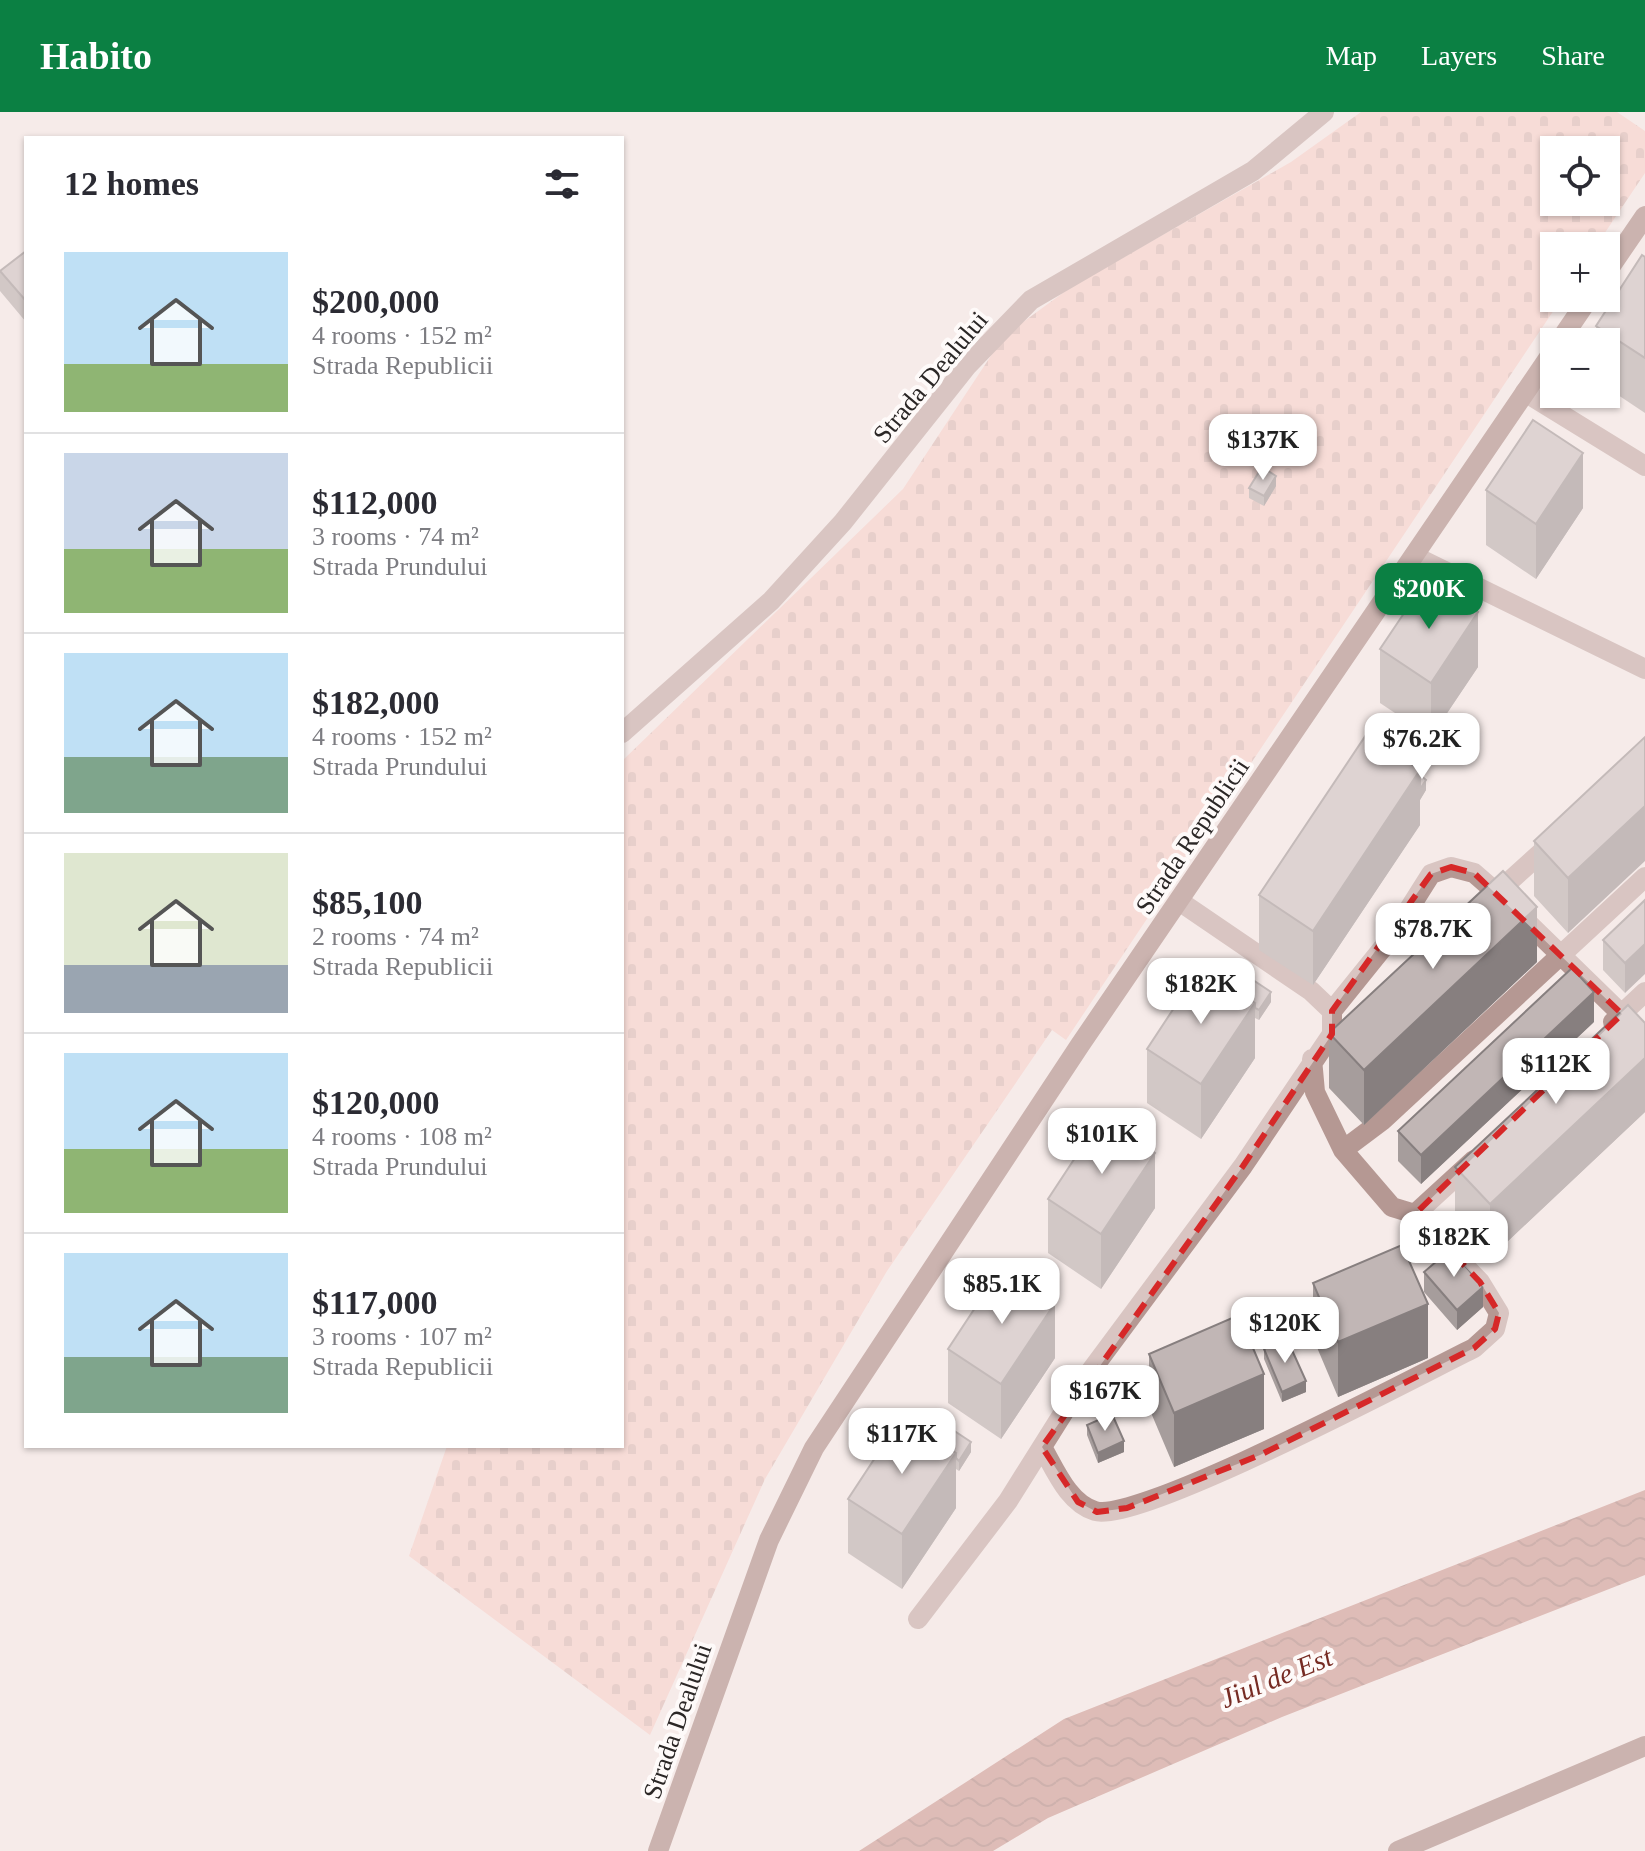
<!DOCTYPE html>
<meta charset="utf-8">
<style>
body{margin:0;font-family:"Times New Roman",serif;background:#f2f2f3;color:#2b2b33;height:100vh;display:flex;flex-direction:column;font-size:30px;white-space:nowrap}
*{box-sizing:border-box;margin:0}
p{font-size:26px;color:#7c7c81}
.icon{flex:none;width:44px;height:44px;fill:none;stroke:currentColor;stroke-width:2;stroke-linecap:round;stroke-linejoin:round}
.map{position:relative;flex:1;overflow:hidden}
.details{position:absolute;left:24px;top:24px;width:600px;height:1312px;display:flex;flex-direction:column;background:#fff;border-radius:0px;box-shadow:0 2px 6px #0004}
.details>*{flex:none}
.tools{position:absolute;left:1540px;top:24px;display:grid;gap:16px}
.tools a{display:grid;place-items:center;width:80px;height:80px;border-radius:0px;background:#fff;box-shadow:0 2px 6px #0004;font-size:40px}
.price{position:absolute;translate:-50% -68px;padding:0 18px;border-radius:16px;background:#fff;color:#222;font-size:26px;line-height:52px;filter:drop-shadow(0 2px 4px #0008)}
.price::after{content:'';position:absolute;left:50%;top:48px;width:24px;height:18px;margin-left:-12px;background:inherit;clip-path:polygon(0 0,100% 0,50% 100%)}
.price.selected{background:#0b8043;color:#fff}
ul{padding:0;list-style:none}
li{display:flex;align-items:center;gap:24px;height:200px;padding:0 40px}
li+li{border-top:2px solid #e1e1e2}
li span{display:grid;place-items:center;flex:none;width:224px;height:160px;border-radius:0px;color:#555}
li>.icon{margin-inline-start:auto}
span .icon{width:96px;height:96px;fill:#fffc;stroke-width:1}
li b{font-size:34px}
h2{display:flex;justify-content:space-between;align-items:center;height:96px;padding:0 40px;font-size:34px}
header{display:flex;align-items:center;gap:48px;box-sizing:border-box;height:112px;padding:0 40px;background:#0b8043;color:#fff}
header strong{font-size:38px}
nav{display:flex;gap:44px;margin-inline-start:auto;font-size:28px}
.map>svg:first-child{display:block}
</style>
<header>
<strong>Habito</strong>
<nav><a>Map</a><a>Layers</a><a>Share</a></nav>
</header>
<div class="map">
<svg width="1645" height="1739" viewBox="0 0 1645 1739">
<defs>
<pattern id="cemetery-stones" width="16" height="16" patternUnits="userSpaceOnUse" patternTransform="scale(2)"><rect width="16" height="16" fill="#f9c9c1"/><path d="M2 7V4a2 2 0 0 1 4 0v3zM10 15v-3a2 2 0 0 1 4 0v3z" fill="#d6ada6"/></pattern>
<pattern id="water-waves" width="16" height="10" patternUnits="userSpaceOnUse" patternTransform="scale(2)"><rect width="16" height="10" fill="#c1837a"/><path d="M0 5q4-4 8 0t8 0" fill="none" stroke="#9d6b64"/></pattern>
</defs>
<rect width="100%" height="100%" fill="#f6ebe9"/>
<path fill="url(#cemetery-stones)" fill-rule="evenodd" d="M1361 0H1617L1645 19V61L1596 134H1554V186H1562L1066 928 1052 918 887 1159 765 1367 650 1623 409 1444 447 1334H622V649L903 377 1004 224 1071 175 1291 50ZM1554 38H1606V90H1554Z"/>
<path fill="url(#water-waves)" d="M1645 1378V1463L1282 1605 1048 1706 993 1739H859L1064 1607Z"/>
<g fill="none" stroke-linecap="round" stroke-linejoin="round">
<path stroke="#b59893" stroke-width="20" d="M1525 280 1645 354
M1414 444 1645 557
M622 621 771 489 843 410 967 254 1031 188 1253 59 1324 0
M1492 785 1554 729
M1332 899 1390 827 1431 762 1451 755 1474 761 1497 781 1645 925
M1613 910 1645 880
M1343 1038 1383 1008 1645 765
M1415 1102 1474 1048
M1042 1335C1055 1357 1068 1391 1095 1399 1139 1412 1419 1263 1474 1236L1495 1217 1499 1201 1480 1170 1415 1102 1392 1095 1343 1038 1315 980 1312 947
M918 1507 1008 1389 1084 1268 1243 1054 1332 922V899L1311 879 1179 789"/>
<path stroke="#976f68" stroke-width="20" d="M1606 161 1645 104
M1559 230 1589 186
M658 1739 769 1428 814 1336 1080 933 1554 238
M1398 1739 1645 1634"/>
</g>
<path fill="#a69d9c" d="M26 139V210L0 179V159Z
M1645 145V301L1606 275V230H1596V214Z
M1276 374 1264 394 1249 386V376Z
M1486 378 1583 396 1536 467 1486 433Z
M25 460H26V482L25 481Z
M1380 537 1478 555 1431 625 1380 591Z
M1645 625 1568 821 1534 784V729Z
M1420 663 1426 678 1420 688V713L1313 873 1259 838V783Z
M1645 788 1625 881 1603 858V828Z
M1537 850 1364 1013 1329 976V921Z
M1271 890 1259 908 1255 906V946L1201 1027 1147 991V937Z
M1594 910 1421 1072 1398 1049V1019Z
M1645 911V1000L1490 1146 1455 1110V1055Z
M1048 1087 1155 1096 1101 1177 1048 1141Z
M1424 1160 1483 1195 1457 1218 1424 1180Z
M1313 1171 1428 1246 1338 1285 1313 1226Z
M948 1237 1055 1246 1001 1327 948 1291Z
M1264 1237 1306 1280 1282 1290 1264 1247Z
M1149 1242 1264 1317 1174 1355 1149 1296Z
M1087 1313 1124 1340 1098 1351 1087 1323Z
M923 1319 971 1340 959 1359 956 1357V1396L902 1477 848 1441V1387Z"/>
<path fill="#877f7f" d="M1583 341V396L1536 467V412Z
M1276 364V374L1264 394V384Z
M1478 500V555L1431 625V571Z
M1420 658V677L1426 668V678L1420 688V713L1313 873V819Z
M1645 694V749L1568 821V766Z
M1537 795V850L1364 1013V958Z
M1645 832V862L1625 881V851Z
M1271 880V890L1259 908V898Z
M1594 880V910L1421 1072V1043Z
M1255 891V946L1201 1027V972Z
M1645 946V1000L1490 1146V1092Z
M1155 1041V1096L1101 1177V1122Z
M1483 1175V1195L1457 1218V1198Z
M1055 1191V1246L1001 1327V1272Z
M1428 1192V1246L1338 1285V1230Z
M1264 1262V1317L1174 1355V1301Z
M1306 1269V1280L1282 1290V1280Z
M1124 1329V1340L1098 1351V1341Z
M971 1330V1340L959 1359V1349Z
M956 1341V1396L902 1477V1422Z"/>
<path fill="#c1b6b5" stroke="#877f7f" stroke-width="2" d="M26 139V189L0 159Z
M1642 143 1645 145V246L1596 214Z
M1533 308 1583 341 1536 412 1486 378Z
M1262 355 1276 364 1264 384 1249 376Z
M1427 467 1478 500 1431 571 1380 537Z
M1366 623 1420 658 1313 819 1259 783Z
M1645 625V694L1568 766 1534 729Z
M1420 663 1426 668 1420 677Z
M1503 759 1537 795 1364 958 1329 921Z
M1645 788V832L1625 851 1603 828Z
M1232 854 1271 880 1259 898 1255 896V891L1222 869Z
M1201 855 1255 891 1201 972 1147 937Z
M1572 856 1594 880 1421 1043 1398 1019Z
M1628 893 1645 911V946L1490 1092 1455 1055Z
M1102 1005 1155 1041 1101 1122 1048 1087Z
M1402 1133 1428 1192 1338 1230 1313 1171Z
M1451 1137 1483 1175 1457 1198 1424 1160Z
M1002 1155 1055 1191 1001 1272 948 1237Z
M1239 1203 1264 1262 1174 1301 1149 1242Z
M1287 1227 1306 1269 1282 1280 1264 1237Z
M1112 1302 1124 1329 1098 1341 1087 1313Z
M932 1304 971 1330 959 1349 956 1346V1341L923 1319Z
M902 1305 956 1341 902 1422 848 1387Z"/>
<path d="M0 0H1645V1739H0ZM1451 755 1474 761 1622 902 1415 1102 1480 1170 1499 1201 1495 1217 1474 1236 1260 1343 1127 1396 1097 1400 1078 1390 1042 1335 1243 1054 1332 922V899L1431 762Z" fill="#f6ebe9" fill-opacity=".55" fill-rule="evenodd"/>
<path fill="none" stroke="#d62828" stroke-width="6" stroke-dasharray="16 10" stroke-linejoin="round" d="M1451 755 1474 761 1622 902 1415 1102 1480 1170 1499 1201 1495 1217 1474 1236 1260 1343 1127 1396 1097 1400 1078 1390 1042 1335 1243 1054 1332 922V899L1431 762Z"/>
<g text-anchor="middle" stroke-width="8" stroke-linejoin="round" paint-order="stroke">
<g font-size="26" fill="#2b2726" stroke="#fefaf9">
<text transform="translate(930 265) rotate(-50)" y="9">Strada Dealului</text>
<text transform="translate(1192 724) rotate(-56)" y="9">Strada Republicii</text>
<text transform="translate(677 1609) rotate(-71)" y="9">Strada Dealului</text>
</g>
<g font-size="28" font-style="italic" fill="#762b23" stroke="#fefaf9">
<text transform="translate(1276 1565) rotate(-22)" y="10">Jiul de Est</text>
</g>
</g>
</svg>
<div class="tools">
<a><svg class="icon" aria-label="locate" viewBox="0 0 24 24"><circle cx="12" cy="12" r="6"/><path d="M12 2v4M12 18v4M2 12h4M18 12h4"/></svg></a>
<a>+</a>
<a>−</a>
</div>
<b class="price" style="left:1263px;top:370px">$137K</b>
<b class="price selected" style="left:1429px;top:519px">$200K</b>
<b class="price" style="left:1422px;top:669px">$76.2K</b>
<b class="price" style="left:1433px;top:859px">$78.7K</b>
<b class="price" style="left:1201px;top:914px">$182K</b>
<b class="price" style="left:1556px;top:994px">$112K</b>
<b class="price" style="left:1102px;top:1064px">$101K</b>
<b class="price" style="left:1454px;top:1167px">$182K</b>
<b class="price" style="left:1002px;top:1214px">$85.1K</b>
<b class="price" style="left:1285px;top:1253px">$120K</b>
<b class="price" style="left:1105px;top:1321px">$167K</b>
<b class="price" style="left:902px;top:1364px">$117K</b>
<section class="details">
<h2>12 homes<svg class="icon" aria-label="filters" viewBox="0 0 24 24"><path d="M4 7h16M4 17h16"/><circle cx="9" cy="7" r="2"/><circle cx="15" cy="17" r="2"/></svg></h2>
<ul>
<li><span style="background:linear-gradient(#bfe0f5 70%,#8fb573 0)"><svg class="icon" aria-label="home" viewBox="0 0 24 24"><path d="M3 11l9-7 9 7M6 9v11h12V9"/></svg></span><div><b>$200,000</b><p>4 rooms · 152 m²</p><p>Strada Republicii</p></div></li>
<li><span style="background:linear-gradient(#c9d6e8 60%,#8fb573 0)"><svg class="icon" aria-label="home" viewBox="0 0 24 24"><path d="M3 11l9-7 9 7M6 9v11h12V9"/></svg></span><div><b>$112,000</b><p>3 rooms · 74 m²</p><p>Strada Prundului</p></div></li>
<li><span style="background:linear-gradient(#bfe0f5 65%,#7fa58c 0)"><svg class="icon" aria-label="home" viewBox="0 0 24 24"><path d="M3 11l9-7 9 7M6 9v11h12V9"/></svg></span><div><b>$182,000</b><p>4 rooms · 152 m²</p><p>Strada Prundului</p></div></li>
<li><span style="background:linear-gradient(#dfe7d0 70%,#9aa5b1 0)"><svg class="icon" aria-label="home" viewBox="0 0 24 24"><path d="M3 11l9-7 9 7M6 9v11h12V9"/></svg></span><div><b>$85,100</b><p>2 rooms · 74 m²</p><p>Strada Republicii</p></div></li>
<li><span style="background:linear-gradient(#bfe0f5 60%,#8fb573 0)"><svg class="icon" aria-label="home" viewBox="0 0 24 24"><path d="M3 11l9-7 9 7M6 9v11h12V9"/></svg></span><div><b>$120,000</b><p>4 rooms · 108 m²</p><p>Strada Prundului</p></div></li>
<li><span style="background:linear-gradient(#bfe0f5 65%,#7fa58c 0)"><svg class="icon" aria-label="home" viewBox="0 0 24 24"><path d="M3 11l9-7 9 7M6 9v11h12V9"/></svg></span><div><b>$117,000</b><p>3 rooms · 107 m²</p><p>Strada Republicii</p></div></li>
</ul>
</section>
</div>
